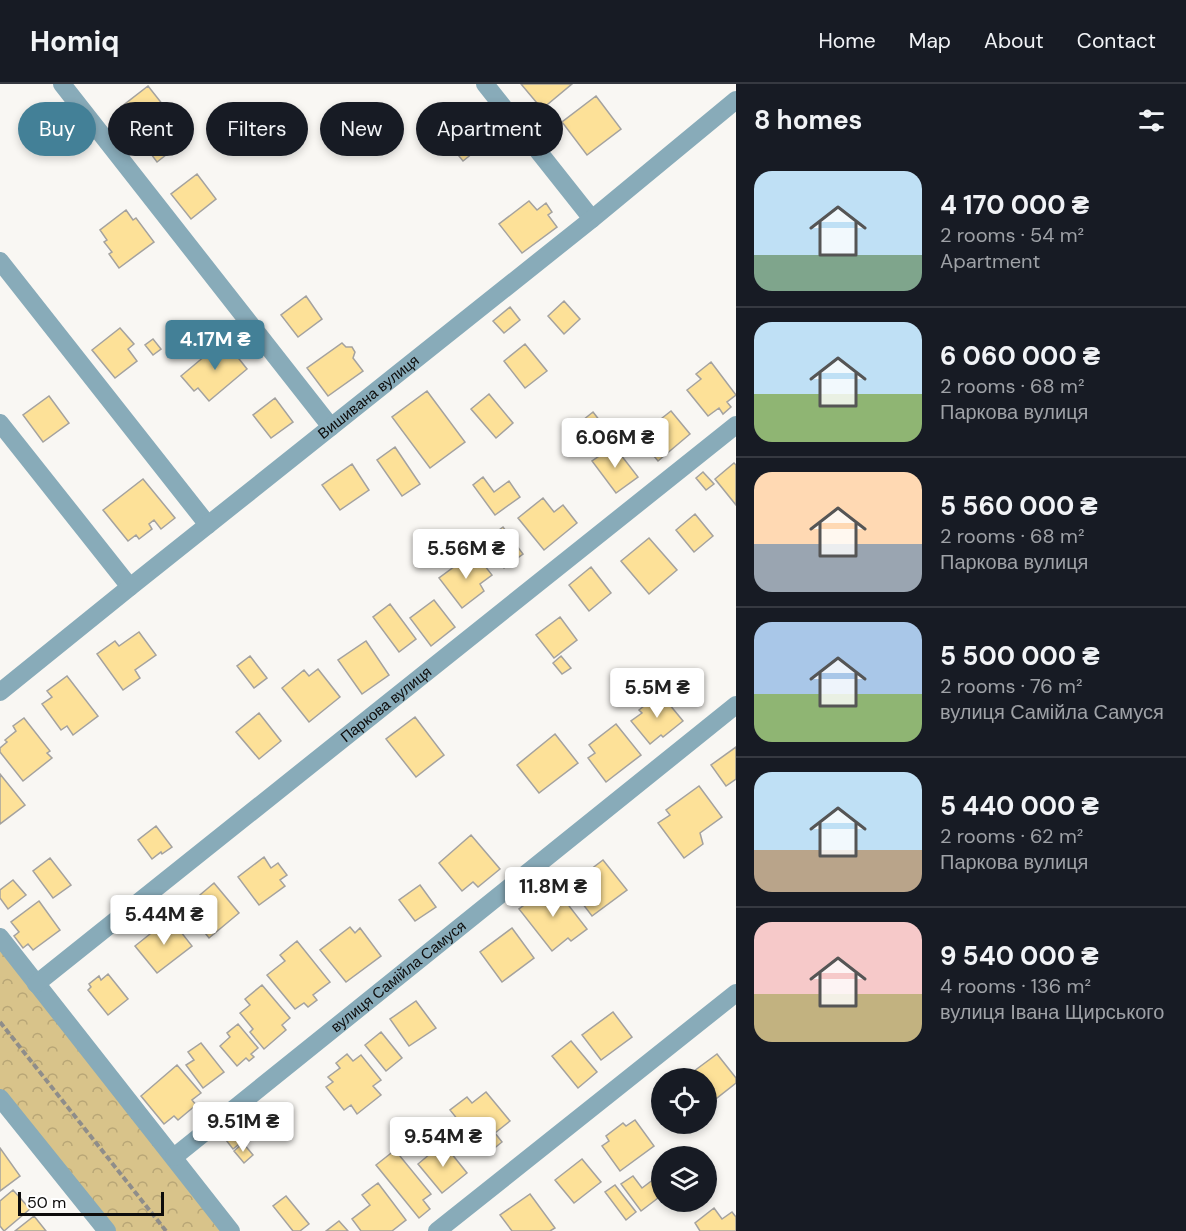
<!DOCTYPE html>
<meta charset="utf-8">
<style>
body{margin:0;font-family:"DM Sans",sans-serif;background:#20242c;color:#f1f3f6;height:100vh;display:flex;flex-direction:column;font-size:22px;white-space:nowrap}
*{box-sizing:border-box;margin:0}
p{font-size:20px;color:#9ea1a6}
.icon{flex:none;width:33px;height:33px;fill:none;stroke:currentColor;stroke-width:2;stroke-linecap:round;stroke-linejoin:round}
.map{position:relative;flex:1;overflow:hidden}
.drawer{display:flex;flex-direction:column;background:#171b24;width:450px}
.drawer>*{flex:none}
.hud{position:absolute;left:18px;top:18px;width:570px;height:54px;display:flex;gap:12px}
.controls{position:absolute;left:651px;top:984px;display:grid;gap:12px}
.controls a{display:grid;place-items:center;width:66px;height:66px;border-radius:50%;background:#171b24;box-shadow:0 3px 9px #0003;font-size:30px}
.scale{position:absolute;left:18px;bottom:15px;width:146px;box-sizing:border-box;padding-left:6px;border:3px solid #0d0c0b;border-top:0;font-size:16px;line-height:21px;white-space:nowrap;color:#0d0c0b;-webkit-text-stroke:4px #fff;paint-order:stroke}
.price{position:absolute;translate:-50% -51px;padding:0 14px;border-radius:6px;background:#fff;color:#222;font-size:20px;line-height:39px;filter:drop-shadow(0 2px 3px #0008)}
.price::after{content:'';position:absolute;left:50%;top:36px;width:18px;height:14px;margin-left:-9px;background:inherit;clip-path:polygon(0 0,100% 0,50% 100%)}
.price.active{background:#438097;color:#fff}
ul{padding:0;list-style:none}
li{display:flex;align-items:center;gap:18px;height:150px;padding:0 18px}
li+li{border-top:2px solid #363941}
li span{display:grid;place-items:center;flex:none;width:168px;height:120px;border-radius:18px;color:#555}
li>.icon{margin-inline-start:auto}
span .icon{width:72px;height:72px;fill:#fffc;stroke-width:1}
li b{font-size:26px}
h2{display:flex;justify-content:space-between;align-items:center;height:72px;padding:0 18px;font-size:26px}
.tag{padding:0 21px;border-radius:27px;background:#171b24;box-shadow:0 3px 9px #0003;font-size:21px;line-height:54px}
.tag.active{background:#438097;color:#fff}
header{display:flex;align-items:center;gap:36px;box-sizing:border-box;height:84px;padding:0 30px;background:#171b24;border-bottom:2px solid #363941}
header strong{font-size:28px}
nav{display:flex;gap:33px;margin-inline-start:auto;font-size:21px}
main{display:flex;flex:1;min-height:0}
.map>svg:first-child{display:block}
</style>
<header>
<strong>Homiq</strong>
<nav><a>Home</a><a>Map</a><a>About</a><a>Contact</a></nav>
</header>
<main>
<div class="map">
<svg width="736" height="1147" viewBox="0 0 736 1147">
<defs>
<pattern id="forest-crowns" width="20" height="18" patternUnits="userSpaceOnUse" patternTransform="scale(1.5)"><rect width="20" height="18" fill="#d8c38a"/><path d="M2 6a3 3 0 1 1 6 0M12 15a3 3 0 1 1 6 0" fill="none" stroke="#b8a676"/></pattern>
</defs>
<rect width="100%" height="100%" fill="#f9f7f3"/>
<path fill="url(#forest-crowns)" d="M0 853 231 1147H108L0 1012Z"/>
<path fill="#fde198" stroke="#a4a29f" stroke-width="1.5" d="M521 0H572L542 25Z
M148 2 179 41 152 62 121 23Z
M596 12 621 45 587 71 562 38Z
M462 25 468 33 478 25 490 41 481 48 488 57 463 77 437 45Z
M167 51 176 63 157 78 148 66Z
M197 90 216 115 191 135 171 110Z
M529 117 537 126 546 119 552 128 548 131 557 143 522 169 499 140Z
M126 126 133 136 136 134 154 158 119 184 109 170 112 168 104 158 107 156 100 146Z
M306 212 322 235 298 253 281 231Z
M564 217 580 235 564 250 548 232Z
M510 223 520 236 504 249 493 237Z
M120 244 134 260 128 265 137 277 115 294 92 266Z
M153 255 161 265 153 271 145 261Z
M224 256 247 285 209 317 198 304 194 307 181 292Z
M342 259 346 263H352L355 268 353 274 363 287 328 312 307 284Z
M525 260 547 287 525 304 504 277Z
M711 278 736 311 727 318 731 323 723 330 719 324 708 332 687 306 701 295 696 290Z
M427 307 465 358 430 384 392 333Z
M489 310 513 339 496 354 471 325Z
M49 312 69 339 43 358 23 331Z
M275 314 293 338 271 354 253 331Z
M671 327 690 350 658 377 638 353Z
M593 328 607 346 583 366 568 348Z
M614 362 638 393 616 409 592 377Z
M395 363 420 400 402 412 377 376Z
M734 379 736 381V421L715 395Z
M352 380 369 406 340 426 322 401Z
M703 388 714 400 706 406 696 394Z
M483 393 494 408 509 397 520 413 495 431 473 401Z
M143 395 175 434 161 445 154 436 149 440 152 445 139 455 136 451 128 457 103 426Z
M543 414 554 428 563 421 577 439 544 466 518 434Z
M695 430 713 452 694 468 676 446Z
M503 443 523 470 504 484 484 457Z
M649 454 677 486 649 510 621 477Z
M474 468 492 491 480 500 484 507 462 524 439 494Z
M591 483 611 509 589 527 569 501Z
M434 516 455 543 431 562 410 534Z
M390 520 416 555 399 568 373 533Z
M560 533 577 556 554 574 536 551Z
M139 548 156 571 135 586 140 594 123 606 97 570 115 557 119 562Z
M366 557 389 591 362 610 338 576Z
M250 572 267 594 254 604 237 582Z
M561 572 571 584 562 590 553 579Z
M318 585 340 613 309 638 282 604 304 586 309 592Z
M67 592 98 632 73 651 67 642 61 646 42 620 52 613 47 607Z
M660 609 683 637 663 653 661 651 650 660 631 637 642 629 639 626Z
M259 629 281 657 259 675 236 648Z
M415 633 444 671 416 693 386 655Z
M24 634 50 667 47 669 52 674 23 697 0 668V664L7 658 5 656 16 647 13 642Z
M616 640 641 671 606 698 588 674 595 669 589 661Z
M555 650 578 679 539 709 517 681Z
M736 663V695L726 702 711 681Z
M0 690 25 721 0 740Z
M699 702 722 733 700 749 703 760 684 774 658 739 670 731 666 726Z
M156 742 172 763 162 770 161 768 152 775 138 756Z
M471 751 500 785 478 803 473 798 462 807 439 779Z
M264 773 271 784 278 779 287 791 280 796 285 802 259 821 238 793Z
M50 774 71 801 53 814 33 787Z
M603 776 627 806 592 832 569 802Z
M13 796 26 811 8 825 0 814V806Z
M214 799 239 829 209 854 190 830 200 822 194 816Z
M552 800 587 845 571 857 568 854 552 867 519 825Z
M420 801 436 823 415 837 399 816Z
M39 817 60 846 33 866 28 860 23 864 14 852 19 848 11 838Z
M170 834 192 862 157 889 135 862Z
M350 843 355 849 360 844 381 872 346 898 320 866Z
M512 844 534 874 502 898 480 868Z
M297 857 330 898 313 911 317 916 308 923 304 919 295 925 267 891 285 877 280 871Z
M108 890 128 915 108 931 88 906 91 903 89 900 99 892 101 896Z
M262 901 290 934 282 941 286 946 264 965 250 948 253 945 240 929 250 921 245 915Z
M416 917 436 944 409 962 390 935Z
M613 928 632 953 601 976 582 951Z
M238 940 258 964 251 970 254 973 249 977 246 974 237 982 220 962 230 953 227 949Z
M381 948 402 974 386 987 365 961Z
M571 957 597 988 578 1004 552 972Z
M201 959 224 988 203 1004 186 981 194 976 188 968Z
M347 970 353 977 361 971 381 996 373 1002 381 1011 357 1030 351 1021 344 1026 326 1003 333 998 328 993 340 984 336 979Z
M717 970 736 994V999L708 1021 706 1020V994H687L686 993Z
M177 981 201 1009 192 1016 196 1021 178 1036 174 1032 164 1040 141 1012Z
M486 1008 510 1037 495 1049 502 1058 486 1071 450 1026 467 1013 472 1019Z
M635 1036 654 1062 620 1087 602 1062 609 1057 606 1052 623 1039 626 1042Z
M229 1039 243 1057 233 1065 219 1047Z
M243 1059 253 1071 244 1079 234 1067Z
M443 1059 467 1089 442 1109 418 1080Z
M0 1064 20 1092 0 1107Z
M395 1066 431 1110 423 1116 430 1125 419 1134 376 1081Z
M582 1075 601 1098 574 1119 555 1096Z
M662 1089V1111L641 1127 621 1100 633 1092 642 1104Z
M378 1099 406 1136 392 1147H361L352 1135 370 1121 362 1111Z
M615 1101 636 1128 626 1136 605 1108Z
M13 1106 30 1125 4 1147 0 1142V1117Z
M530 1110 555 1144 550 1147H512L500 1131Z
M286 1112 309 1140 300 1147H293L273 1122Z
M714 1124 722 1135 732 1128 736 1133V1147H700L695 1139Z
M34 1132 46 1147H15Z
M339 1137 348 1147H326Z"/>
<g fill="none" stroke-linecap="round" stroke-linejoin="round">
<path stroke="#8f8d8a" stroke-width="4" stroke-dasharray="6 3" stroke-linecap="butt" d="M0 938 166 1147"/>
<g stroke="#88abb9" stroke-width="18">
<path d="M62 0 331 343"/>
<path d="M485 0 592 135"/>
<path d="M0 177 208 441"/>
<path d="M0 339 130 503"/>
<path id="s1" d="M0 608 130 503 592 135 736 16"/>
<path d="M0 853 231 1147"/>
<path id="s2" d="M36 900 736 341"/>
<path d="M0 1014 107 1147"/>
<path id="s3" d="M174 1073 736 621"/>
<path d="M437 1147 736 909"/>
</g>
</g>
<g text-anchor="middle" stroke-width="4.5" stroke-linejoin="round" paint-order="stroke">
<g font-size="15" fill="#0d0c0b" stroke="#fff">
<text dy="5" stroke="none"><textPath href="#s1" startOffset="472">Вишивана вулиця</textPath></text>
<text dy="5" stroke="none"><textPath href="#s2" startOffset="448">Паркова вулиця</textPath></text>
<text dy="5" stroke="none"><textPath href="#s3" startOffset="288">вулиця Самійла Самуся</textPath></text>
</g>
</g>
</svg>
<div class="controls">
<a><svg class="icon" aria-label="locate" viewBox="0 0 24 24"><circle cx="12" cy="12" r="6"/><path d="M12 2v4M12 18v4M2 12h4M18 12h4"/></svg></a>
<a><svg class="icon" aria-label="layers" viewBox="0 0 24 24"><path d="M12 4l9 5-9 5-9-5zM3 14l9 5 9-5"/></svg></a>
</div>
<div class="scale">50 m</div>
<b class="price active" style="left:215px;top:287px">4.17M ₴</b>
<b class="price" style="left:615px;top:385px">6.06M ₴</b>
<b class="price" style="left:466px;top:496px">5.56M ₴</b>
<b class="price" style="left:657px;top:635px">5.5M ₴</b>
<b class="price" style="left:553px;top:834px">11.8M ₴</b>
<b class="price" style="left:164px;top:862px">5.44M ₴</b>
<b class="price" style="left:243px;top:1069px">9.51M ₴</b>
<b class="price" style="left:443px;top:1084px">9.54M ₴</b>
<div class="hud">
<a class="tag active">Buy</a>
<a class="tag">Rent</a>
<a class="tag">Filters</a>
<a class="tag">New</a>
<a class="tag">Apartment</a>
</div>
</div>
<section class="drawer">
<h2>8 homes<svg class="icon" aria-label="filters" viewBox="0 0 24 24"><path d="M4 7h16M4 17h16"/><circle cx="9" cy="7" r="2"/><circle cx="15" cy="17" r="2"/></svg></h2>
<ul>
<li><span style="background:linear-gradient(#bfe0f5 70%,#7fa58c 0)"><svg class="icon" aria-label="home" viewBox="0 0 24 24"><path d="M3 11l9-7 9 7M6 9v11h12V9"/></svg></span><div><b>4 170 000 ₴</b><p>2 rooms · 54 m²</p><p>Apartment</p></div></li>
<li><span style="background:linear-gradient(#bfe0f5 60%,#8fb573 0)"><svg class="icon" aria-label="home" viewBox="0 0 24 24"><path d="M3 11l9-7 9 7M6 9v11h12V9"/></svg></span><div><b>6 060 000 ₴</b><p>2 rooms · 68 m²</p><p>Паркова вулиця</p></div></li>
<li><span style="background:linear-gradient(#ffd9b3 60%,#9aa5b1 0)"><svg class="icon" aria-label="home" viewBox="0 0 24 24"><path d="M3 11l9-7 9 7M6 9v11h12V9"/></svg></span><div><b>5 560 000 ₴</b><p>2 rooms · 68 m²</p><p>Паркова вулиця</p></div></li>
<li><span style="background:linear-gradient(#a9c7e8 60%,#8fb573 0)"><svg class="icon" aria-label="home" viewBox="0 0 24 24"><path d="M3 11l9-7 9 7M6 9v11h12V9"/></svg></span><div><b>5 500 000 ₴</b><p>2 rooms · 76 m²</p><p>вулиця Самійла Самуся</p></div></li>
<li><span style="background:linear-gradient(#bfe0f5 65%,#b9a48a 0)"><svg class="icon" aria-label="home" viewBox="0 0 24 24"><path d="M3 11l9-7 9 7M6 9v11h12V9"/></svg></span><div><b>5 440 000 ₴</b><p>2 rooms · 62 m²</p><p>Паркова вулиця</p></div></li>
<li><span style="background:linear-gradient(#f6c9c9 60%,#c2b280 0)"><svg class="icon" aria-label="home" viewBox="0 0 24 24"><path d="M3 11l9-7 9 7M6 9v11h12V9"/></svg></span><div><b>9 540 000 ₴</b><p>4 rooms · 136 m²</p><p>вулиця Івана Щирського</p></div></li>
</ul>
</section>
</main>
